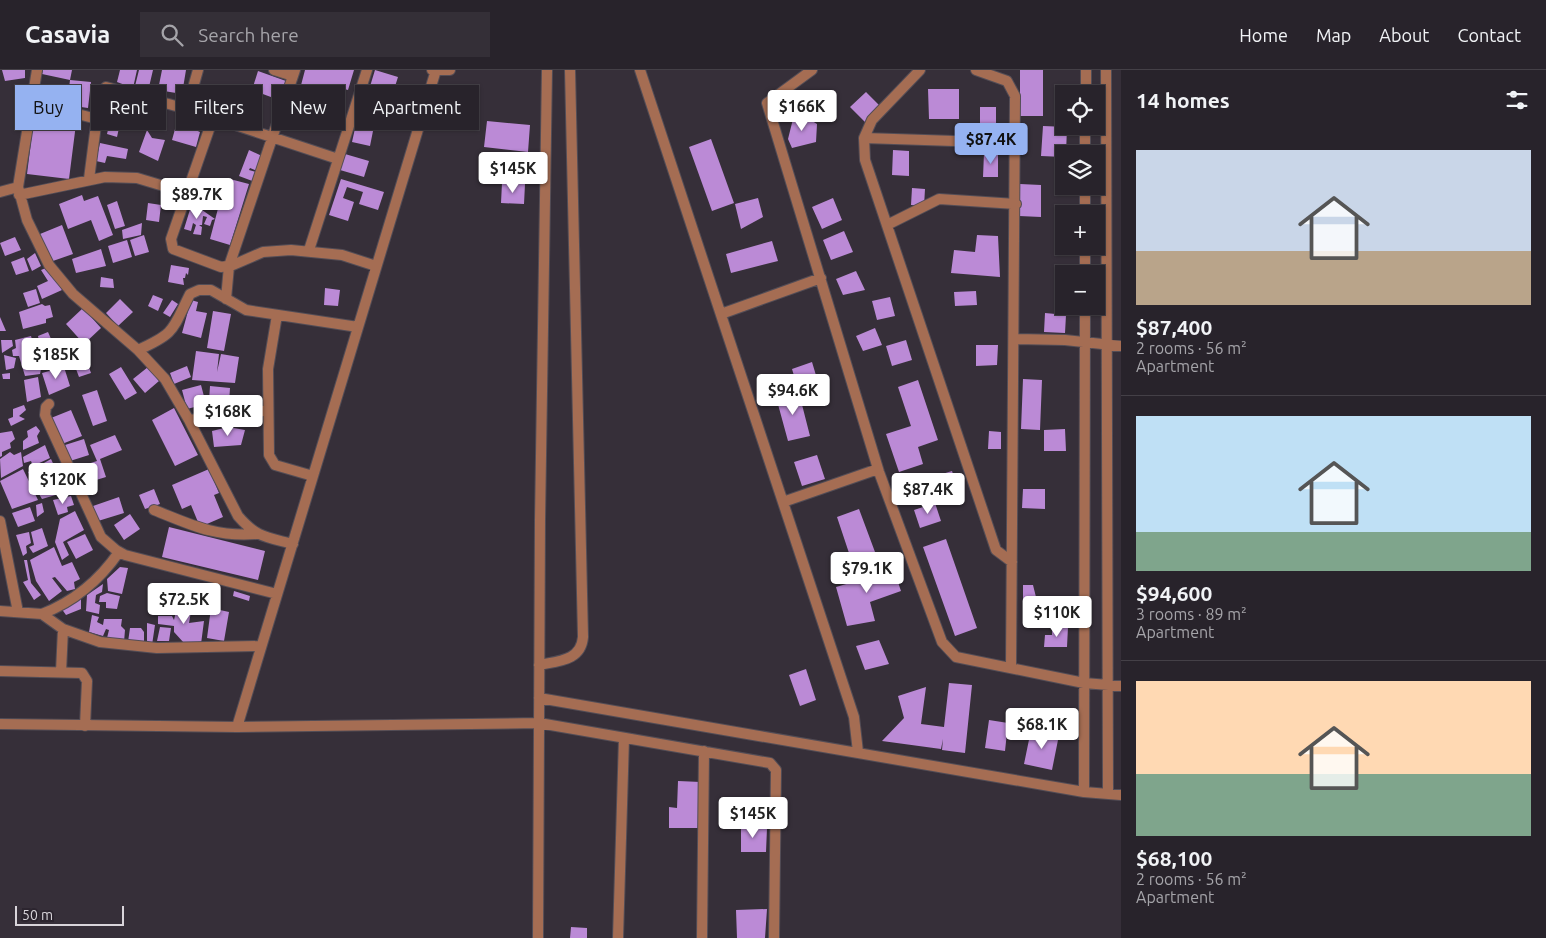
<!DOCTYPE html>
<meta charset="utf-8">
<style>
body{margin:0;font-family:Ubuntu,sans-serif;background:#342f37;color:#f1f3f6;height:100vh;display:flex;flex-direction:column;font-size:19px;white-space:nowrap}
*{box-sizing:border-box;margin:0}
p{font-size:16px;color:#a5a4a9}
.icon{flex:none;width:28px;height:28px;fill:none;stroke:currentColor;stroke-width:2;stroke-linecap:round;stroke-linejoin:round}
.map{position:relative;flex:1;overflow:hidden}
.sheet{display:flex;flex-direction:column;background:#28232b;width:425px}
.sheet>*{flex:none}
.guide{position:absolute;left:15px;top:15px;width:475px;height:45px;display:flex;gap:10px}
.fabs{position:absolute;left:1055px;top:15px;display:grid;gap:10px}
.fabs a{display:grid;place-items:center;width:50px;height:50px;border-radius:0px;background:#28232b;box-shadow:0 1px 4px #0004,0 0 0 1px #444047;font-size:25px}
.scale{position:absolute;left:15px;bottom:12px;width:109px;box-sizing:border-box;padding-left:5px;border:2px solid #d9d5db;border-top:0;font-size:14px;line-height:18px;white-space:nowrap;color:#d9d5db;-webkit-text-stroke:4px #2c252f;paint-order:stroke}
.price{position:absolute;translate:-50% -42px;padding:0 11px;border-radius:5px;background:#fff;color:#222;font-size:16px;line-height:32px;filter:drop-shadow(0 1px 2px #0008)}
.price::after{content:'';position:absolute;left:50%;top:30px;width:15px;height:11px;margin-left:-8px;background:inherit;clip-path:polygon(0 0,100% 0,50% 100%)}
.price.on{background:#95b2f1;color:#111}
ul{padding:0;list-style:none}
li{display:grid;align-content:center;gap:10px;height:265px;padding:0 15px}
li+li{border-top:1px solid #444047}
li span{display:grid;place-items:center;height:155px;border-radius:0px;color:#555}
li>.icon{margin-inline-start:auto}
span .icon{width:90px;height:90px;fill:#fffc;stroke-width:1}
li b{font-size:21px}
h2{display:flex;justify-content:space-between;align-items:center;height:60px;padding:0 15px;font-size:21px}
.pill{padding:0 18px;border-radius:0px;background:#28232b;box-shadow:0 1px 4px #0004,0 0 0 1px #444047;font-size:18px;line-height:45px}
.pill.on{background:#95b2f1;color:#111}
header{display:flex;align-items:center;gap:30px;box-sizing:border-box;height:70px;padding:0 25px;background:#28232b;border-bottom:1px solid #444047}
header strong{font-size:24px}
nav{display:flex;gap:28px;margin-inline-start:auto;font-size:18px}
.search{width:350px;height:45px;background:#342f37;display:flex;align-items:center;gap:12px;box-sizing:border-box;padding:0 18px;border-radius:0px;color:#a5a4a9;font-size:19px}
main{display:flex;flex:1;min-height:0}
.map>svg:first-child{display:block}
</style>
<header>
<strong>Casavia</strong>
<div class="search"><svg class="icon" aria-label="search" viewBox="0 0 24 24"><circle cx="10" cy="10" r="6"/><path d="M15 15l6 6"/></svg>Search here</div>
<nav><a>Home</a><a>Map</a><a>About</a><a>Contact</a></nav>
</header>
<main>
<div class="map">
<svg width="1121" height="868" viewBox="0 0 1121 868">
<rect width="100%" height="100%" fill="#362f39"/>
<path fill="#bb8ad6" d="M2 0H25V8L5 11Z
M43 0H72L70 10 91 12 88 38 67 35 70 10 42 4Z
M120 0H137L133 18 117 12Z
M139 0H153L149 17 145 23 134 20Z
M162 0H186L182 24 158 20Z
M305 0H354L348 20 329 15 325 32H318L315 43 295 38Z
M375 0 398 7 391 29 368 23Z
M1020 0H1043V46H1020Z
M258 1 286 11 279 30 252 20Z
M928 19H959V49H929Z
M866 22 880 36 865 52 850 37Z
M362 27 379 31 370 76 352 72Z
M980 37H996V64H980Z
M113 38 123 40 117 67 107 64Z
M35 40 77 46 69 109 27 104Z
M801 44 817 54 816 72 792 78 788 69 793 49Z
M487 51 530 55 528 82 484 77Z
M177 52 200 62 196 77 172 70Z
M1043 56 1067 57 1066 84H1064V87L1041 86Z
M147 60 152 68 165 70 158 91 139 82Z
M711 69 734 133 712 141 689 77Z
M100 73 128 79 126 89 107 86 105 93 96 91Z
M249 80 262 86 257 101 250 98 249 100 259 103 255 112 239 106Z
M893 80 909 81V106L892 105Z
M984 83H998V107H983Z
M345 84 369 91 364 107 340 100Z
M226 108 249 114 230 175 210 169Z
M341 109 384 122 378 140 359 134 363 122 347 117 343 128 354 132 348 151 329 145Z
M502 113 525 114 524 134 501 133Z
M1020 114 1041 115V147L1019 146Z
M912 118 925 119 924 136 911 135Z
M82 125 84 131 98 126 113 165 99 171 91 150 68 159 59 134Z
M758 128 763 147 741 159 735 134Z
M833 128 842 150 822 159 812 137Z
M117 131 125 156 115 159 107 135Z
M148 133 161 135 159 152 146 150Z
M192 133 215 149 212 150 210 156 204 154 207 147 203 146 202 155H199L202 157 201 165 193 164 196 155 193 153 191 161 184 159Z
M142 153 141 165 123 169 122 160Z
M62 155 73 184 50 192 40 164Z
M844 161 853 182 831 190 823 170Z
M144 165 149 182 135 186 130 170Z
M977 165 998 166 1000 207 951 203 954 180 975 182Z
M15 167 21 180 5 186 0 173Z
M127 170 132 187 113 193 108 176Z
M772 171 778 191 731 203 726 184Z
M101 179 106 196 76 203 72 189Z
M35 183 41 196 32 201 27 189Z
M24 187 29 201 16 205 11 192Z
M171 195 189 198 188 205 186 203 185 208H183L184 215 168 212Z
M48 197 62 220 42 229 37 216 48 211 41 200Z
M856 201 865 220 843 225 836 209Z
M101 207 113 209 114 218 100 217Z
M325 218 340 220 338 236 324 235Z
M36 219 40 233 28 237 23 223Z
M976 221 977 235 955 236 954 222Z
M153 225 163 229 158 241 148 236Z
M890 227 895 246 877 250 872 231Z
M120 229 133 242 118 256 106 243Z
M172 230 178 234 170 247 163 243Z
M191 230 198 232 196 241 207 243 201 268 182 263Z
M42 234 45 236 50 235 53 247 46 249V253L23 259 19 242Z
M83 238 101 258 84 274 66 254Z
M213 241 231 244 224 281 207 278Z
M1045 243 1066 245 1065 263 1044 262Z
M0 247 6 261H0Z
M875 258 882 275 863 281 856 266Z
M48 262 55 278 74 274 78 281 63 285V296L41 299 40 304 25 306 19 286H13L12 280 16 278 15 270 31 266 36 283 41 281 38 266Z
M1 270H12L13 276 2 283Z
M906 270 912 290 892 296 886 276Z
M976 275H998L997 295 976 296Z
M196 281 219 284 217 302 221 284 239 287 235 313 192 310Z
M84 283 91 303 79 307 76 299 68 300 64 288Z
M4 285 16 288 14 298 6 300Z
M812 292 818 312 798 319 792 299Z
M187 296 191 307 174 314 170 303Z
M64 297 70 316 49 325 42 303Z
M121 297 137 323 125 330 109 304Z
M148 297 159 311 145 323 133 309Z
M10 303V309H3L2 304Z
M38 307 41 327 27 332 24 310Z
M1023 309 1042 310 1040 360 1021 359Z
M918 310 938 370 918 377 923 394 899 402 886 364 911 356 898 317Z
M201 315 206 334 187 339 182 320Z
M210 316 230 318 229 333 209 331Z
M798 319 810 366 788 371 776 327Z
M97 320 107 351 93 356 82 325Z
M24 335 26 340 19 346 25 349 11 356 8 349 13 347V339Z
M174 338 198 385 175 396 152 350Z
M71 340 82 366 62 374 51 348Z
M36 356 40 361 37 366 39 373 23 380V371L28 367 27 361Z
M228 357 245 360 241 375 214 377 212 361Z
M1065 359 1066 381H1044V360Z
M12 361 15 369 10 373 11 378 2 382V386L0 387V363Z
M989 361 1001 362V379H988Z
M115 365 122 380 100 389 106 407 83 414 78 397 97 391 90 375Z
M84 369 89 385 70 391 65 375Z
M45 375 50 388 33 396 31 391 24 393 23 387Z
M10 382 14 385 21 382 23 396 1 408 0 389Z
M817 385 825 409 802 416 794 392Z
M51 389 57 402 49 406 50 409 35 415 28 402Z
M23 399 38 430 12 439 0 411Z
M209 399 219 423 214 425 223 447 200 457 191 435 182 439 172 415Z
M952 401 959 421 935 428 929 408Z
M62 407 69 421 42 429 36 419Z
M154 419 160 434 145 439 139 425Z
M1023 419H1045V439L1022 438Z
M71 426 74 435 67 437 68 442 58 445 53 430Z
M119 427 124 443 98 451 93 436Z
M42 433 44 442 37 447 36 435Z
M935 433 941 451 920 458 914 440Z
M30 437 35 451 18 457 12 443Z
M859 439 875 482 850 486 837 447Z
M75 441 84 460 63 472 69 485 62 490 55 472 60 449Z
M130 444 140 459 124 470 114 455Z
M169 457 265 481 258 510 162 487Z
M42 458 48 476 33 483 29 477 34 475 31 462Z
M29 462 31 473 26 476 27 483 23 486 16 465Z
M85 464 93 480 76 489 67 472Z
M946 469 977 558 955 566 923 477Z
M54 477 62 496 72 492 80 509 74 512 75 519 67 521 55 507 52 508 62 521 49 531 36 511 30 490Z
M24 490H27L31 513 41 525 34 530 23 512 28 510Z
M891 492 901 521 870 532 875 551 847 556 836 517 877 505 875 496Z
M120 497 128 498 122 524 108 521 107 509Z
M184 513 189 514 190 521 186 532 181 530Z
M103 514 102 522 96 525 95 533 100 535 99 544 86 541 87 525Z
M193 515 199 516V524L193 525Z
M1023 515H1033L1036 527H1044V546H1037V554H1023Z
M202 518H210L209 537H199Z
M234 521 250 526 249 531 233 526Z
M107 523 120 526 117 539 106 538V532H99L100 526Z
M81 527V539L66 545 61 538Z
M178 533 192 536 189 553 204 551 201 574 184 573 174 562V556L158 554V546H172L174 550Z
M211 538 229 542 224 571 207 568Z
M92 545 99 547 97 552 103 555 104 549H122L121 556 125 560 124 572 107 568 109 560 106 559 103 566 89 562Z
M147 553 155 555 152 575H147Z
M1052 556 1068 557 1067 577H1044L1045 565H1052Z
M160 557 171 558 169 571H157Z
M130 558H141L144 562V573L128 572Z
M879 570 889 594 865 600 856 576Z
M806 599 816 630 800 636 789 605Z
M949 613 972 615 965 683 942 680 943 669 941 679 882 671 904 648 898 626 926 617 921 654 944 657Z
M989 650 1008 653 1005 681 985 678Z
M1031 660 1059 665 1052 700 1024 694Z
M678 711 701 712V758H669V737L677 738Z
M741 754 767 758 766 782H741Z
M767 839 765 868H737L736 840Z
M571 857 587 858V868H570Z"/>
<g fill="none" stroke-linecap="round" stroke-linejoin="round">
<defs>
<path id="street" d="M37 0 18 117 27 150 49 195 73 224 138 280 165 309 189 350 238 446C257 468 266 467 293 474
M274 0 293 6
M432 0H450
M640 0 854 647 858 682
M812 0 767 33 879 402 942 572 956 587 1084 613 1121 616
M920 0 872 50 864 68 865 90 996 480 1012 492
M976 0 1007 11 1015 26 1011 598
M1106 0 1108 723
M1086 24V0
M31 32 97 49
M187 39 198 0
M213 48 171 169 173 179 221 197 233 195 263 182 291 180 342 185 376 196
M864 68 1015 73
M1085 84V56
M89 109 100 24 106 17 187 39 338 89
M0 122 18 117
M19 125 105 107 137 108 187 123
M1085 144V116
M887 155 939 129 1016 134
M309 180 367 0
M1085 204V176
M226 229 229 196 295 0
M721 244 821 208
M277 245 268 299 269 385 275 395 313 406
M1015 269 1065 270 1121 276
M138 280C176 263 172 260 190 224L199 220H211L246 240 358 257
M49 334 46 337 45 345 101 467 116 480 125 485 277 524
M189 350 268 340
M783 432 878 399
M154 440C192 455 214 467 256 464
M0 451 18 542
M0 541 42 544 63 559 100 572 157 578 261 576
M42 544C75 531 99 511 119 482
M539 595C558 591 581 591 583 567L570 0
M0 601 82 603 87 611 85 656
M61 602 63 559
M539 628 1084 722 1121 725
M0 654 237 657 539 653 770 693 776 700 774 868
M237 657 436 0
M1084 722 1085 236
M538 868 540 450 547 0
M618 868 624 668
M702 868 704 681"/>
</defs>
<use href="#street" stroke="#534d56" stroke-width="12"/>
<use href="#street" stroke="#a56d53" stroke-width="10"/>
</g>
</svg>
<div class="fabs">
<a><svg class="icon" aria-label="locate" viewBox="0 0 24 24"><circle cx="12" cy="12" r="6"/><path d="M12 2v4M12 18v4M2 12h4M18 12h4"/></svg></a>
<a><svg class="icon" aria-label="layers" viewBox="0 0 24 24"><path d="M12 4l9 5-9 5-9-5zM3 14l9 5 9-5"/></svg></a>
<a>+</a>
<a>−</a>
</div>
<div class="scale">50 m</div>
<b class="price" style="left:802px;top:62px">$166K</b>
<b class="price on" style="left:991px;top:95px">$87.4K</b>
<b class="price" style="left:513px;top:124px">$145K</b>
<b class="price" style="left:197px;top:150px">$89.7K</b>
<b class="price" style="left:56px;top:310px">$185K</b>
<b class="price" style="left:793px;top:346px">$94.6K</b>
<b class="price" style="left:228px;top:367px">$168K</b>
<b class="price" style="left:63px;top:435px">$120K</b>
<b class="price" style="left:928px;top:445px">$87.4K</b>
<b class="price" style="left:867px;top:524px">$79.1K</b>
<b class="price" style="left:184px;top:555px">$72.5K</b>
<b class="price" style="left:1057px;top:568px">$110K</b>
<b class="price" style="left:1042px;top:680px">$68.1K</b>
<b class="price" style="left:753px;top:769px">$145K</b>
<div class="guide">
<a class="pill on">Buy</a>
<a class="pill">Rent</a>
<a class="pill">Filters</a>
<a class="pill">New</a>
<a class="pill">Apartment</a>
</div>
</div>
<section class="sheet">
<h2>14 homes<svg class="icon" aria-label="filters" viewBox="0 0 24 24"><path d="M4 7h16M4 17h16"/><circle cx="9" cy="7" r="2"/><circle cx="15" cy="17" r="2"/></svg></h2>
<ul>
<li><span style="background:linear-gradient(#c9d6e8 65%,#b9a48a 0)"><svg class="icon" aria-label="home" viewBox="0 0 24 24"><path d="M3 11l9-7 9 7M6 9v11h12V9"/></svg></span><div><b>$87,400</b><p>2 rooms · 56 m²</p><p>Apartment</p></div></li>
<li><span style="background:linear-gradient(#bfe0f5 75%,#7fa58c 0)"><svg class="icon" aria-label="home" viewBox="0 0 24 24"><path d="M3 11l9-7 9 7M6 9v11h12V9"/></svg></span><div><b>$94,600</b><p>3 rooms · 89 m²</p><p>Apartment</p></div></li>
<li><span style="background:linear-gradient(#ffd9b3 60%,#7fa58c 0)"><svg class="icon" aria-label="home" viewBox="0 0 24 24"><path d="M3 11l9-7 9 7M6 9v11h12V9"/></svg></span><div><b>$68,100</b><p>2 rooms · 56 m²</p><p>Apartment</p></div></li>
</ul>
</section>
</main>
